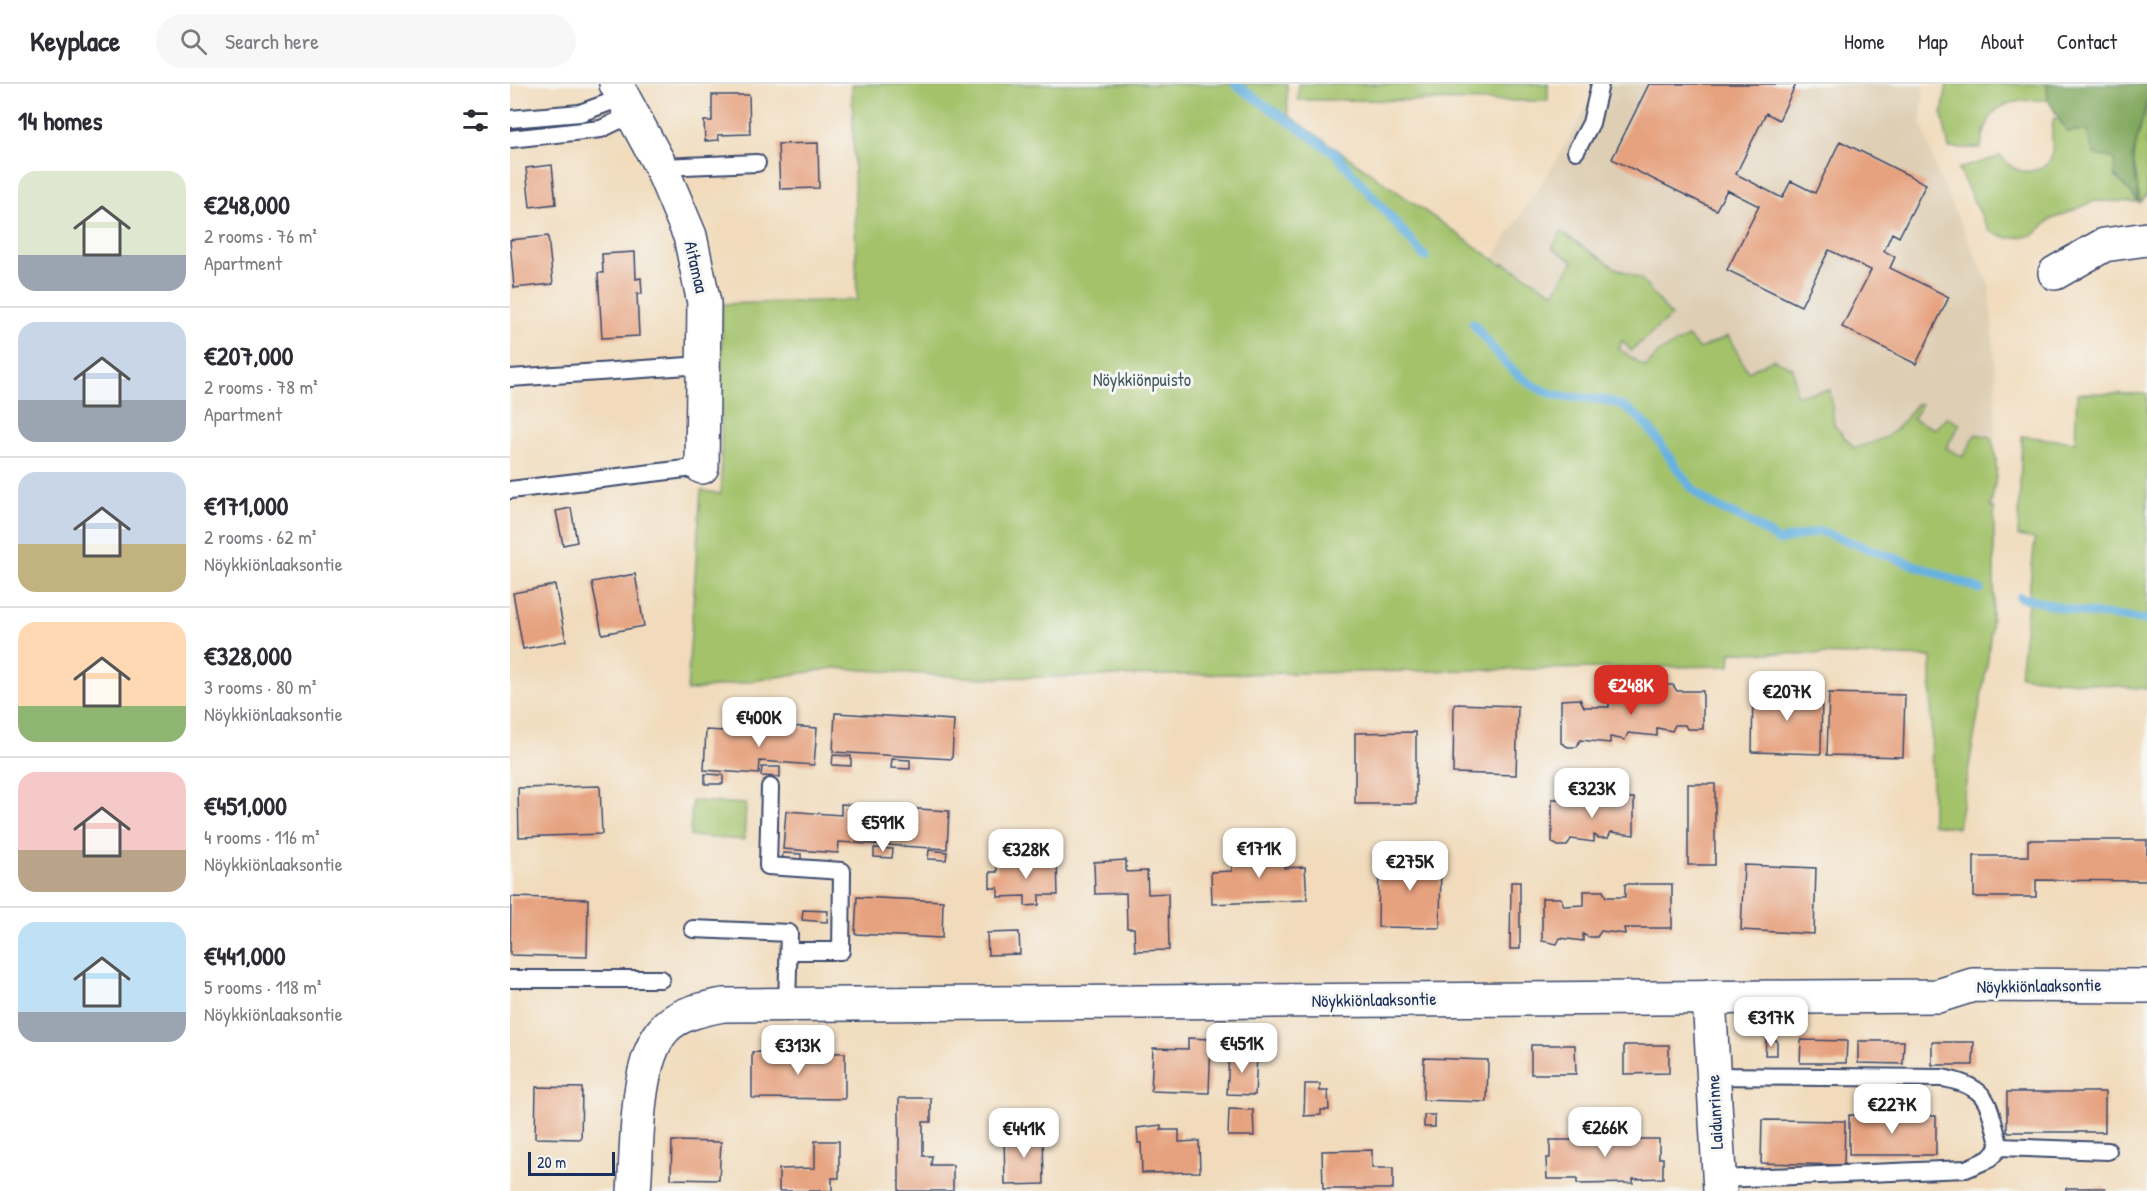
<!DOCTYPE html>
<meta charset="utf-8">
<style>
body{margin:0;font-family:"Patrick Hand",sans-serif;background:#f7f7f7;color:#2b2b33;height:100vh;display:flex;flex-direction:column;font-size:22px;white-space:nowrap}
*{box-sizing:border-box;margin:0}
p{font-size:20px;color:#7c7c81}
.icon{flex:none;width:33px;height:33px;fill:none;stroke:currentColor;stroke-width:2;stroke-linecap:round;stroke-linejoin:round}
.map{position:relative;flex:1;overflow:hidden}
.details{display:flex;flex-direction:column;background:#fff;width:510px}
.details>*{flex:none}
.scale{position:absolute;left:18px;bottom:15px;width:87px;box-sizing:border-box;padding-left:6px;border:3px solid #1b2f5e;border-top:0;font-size:16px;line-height:21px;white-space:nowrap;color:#1b2f5e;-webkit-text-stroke:4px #f6f6f2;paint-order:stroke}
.price{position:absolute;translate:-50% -51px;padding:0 14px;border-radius:12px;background:#fff;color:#222;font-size:20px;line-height:39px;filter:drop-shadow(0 2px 3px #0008)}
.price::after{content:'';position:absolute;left:50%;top:36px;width:18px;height:14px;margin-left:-9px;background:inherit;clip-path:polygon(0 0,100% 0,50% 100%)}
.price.active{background:#d93025;color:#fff}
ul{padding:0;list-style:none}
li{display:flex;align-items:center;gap:18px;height:150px;padding:0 18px}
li+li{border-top:2px solid #e1e1e2}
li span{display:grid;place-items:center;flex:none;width:168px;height:120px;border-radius:18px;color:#555}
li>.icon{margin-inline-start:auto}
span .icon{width:72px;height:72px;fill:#fffc;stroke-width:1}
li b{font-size:26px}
h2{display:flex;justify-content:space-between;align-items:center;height:72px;padding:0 18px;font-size:26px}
header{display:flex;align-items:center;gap:36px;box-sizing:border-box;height:84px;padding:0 30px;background:#fff;border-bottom:2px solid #e1e1e2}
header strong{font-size:28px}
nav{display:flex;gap:33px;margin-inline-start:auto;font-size:21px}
.search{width:420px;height:54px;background:#f7f7f7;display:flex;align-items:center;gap:15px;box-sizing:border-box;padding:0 21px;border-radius:33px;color:#7c7c81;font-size:22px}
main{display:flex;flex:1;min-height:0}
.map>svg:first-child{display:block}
</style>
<header>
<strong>Keyplace</strong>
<div class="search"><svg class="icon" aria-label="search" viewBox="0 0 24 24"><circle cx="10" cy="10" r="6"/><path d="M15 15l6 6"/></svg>Search here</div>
<nav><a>Home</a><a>Map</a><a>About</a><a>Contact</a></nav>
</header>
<main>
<section class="details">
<h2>14 homes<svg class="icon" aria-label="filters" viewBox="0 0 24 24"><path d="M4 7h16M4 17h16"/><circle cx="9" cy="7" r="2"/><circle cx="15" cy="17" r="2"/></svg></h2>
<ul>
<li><span style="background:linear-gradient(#dfe7d0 70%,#9aa5b1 0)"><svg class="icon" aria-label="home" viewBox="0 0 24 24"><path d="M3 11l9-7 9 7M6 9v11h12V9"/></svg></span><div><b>€248,000</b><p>2 rooms · 76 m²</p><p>Apartment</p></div></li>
<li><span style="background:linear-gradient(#c9d6e8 65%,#9aa5b1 0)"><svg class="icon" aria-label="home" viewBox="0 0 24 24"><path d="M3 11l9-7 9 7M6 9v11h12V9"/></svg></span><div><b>€207,000</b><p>2 rooms · 78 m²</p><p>Apartment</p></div></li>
<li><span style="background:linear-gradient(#c9d6e8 60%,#c2b280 0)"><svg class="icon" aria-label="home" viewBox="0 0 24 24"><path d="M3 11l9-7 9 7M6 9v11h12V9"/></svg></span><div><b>€171,000</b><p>2 rooms · 62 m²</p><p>Nöykkiönlaaksontie</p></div></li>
<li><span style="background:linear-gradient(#ffd9b3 70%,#8fb573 0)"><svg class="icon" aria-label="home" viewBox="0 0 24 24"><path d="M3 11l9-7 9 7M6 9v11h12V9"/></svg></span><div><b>€328,000</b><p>3 rooms · 80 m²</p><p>Nöykkiönlaaksontie</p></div></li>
<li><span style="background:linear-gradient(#f6c9c9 65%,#b9a48a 0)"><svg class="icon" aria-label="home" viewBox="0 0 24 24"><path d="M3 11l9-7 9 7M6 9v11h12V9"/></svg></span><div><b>€451,000</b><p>4 rooms · 116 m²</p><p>Nöykkiönlaaksontie</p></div></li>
<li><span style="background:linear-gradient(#bfe0f5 75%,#9aa5b1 0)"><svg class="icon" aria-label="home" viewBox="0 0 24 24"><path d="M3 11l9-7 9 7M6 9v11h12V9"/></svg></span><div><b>€441,000</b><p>5 rooms · 118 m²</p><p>Nöykkiönlaaksontie</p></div></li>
</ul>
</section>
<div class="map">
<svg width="1637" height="1107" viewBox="0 0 1637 1107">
<rect width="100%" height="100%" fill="#f6f6f2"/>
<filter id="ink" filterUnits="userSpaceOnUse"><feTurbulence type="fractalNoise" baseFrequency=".0167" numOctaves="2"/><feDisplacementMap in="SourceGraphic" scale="12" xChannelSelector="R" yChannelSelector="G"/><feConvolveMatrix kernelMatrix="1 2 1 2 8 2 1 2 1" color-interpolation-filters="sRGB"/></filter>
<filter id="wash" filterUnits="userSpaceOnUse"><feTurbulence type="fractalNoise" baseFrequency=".008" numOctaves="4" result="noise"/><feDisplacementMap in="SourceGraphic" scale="24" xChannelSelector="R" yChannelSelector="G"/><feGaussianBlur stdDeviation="1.35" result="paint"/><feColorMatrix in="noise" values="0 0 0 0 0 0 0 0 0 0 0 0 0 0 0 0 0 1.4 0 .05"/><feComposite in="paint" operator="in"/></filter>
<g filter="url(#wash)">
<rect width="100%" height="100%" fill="#f1dbbc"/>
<path fill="#deceb4" d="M1090 0H1414L1411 38 1427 88 1479 200 1486 295 1484 424 1242 360 983 174 1051 69Z"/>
<path fill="#a3c26a" stroke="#5f7864" stroke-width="1.5" d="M342 0H777L778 31 992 181 994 179 1044 209 1063 177 1042 164 1051 148 1104 183 1131 195 1161 232 1121 267 1112 256 1109 265 1135 283 1151 267 1178 253 1189 265 1218 252 1238 288 1263 275 1283 284 1286 311 1320 306 1324 341 1344 364C1380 355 1385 349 1406 320H1411L1403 335 1425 345 1437 333 1450 340 1436 364 1453 373 1466 350 1480 353C1491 377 1486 398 1480 423L1484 424V510L1478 575 1448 744 1422 740 1421 573 1221 568 1220 582 470 594 325 584 177 607 191 406 211 410 212 220 347 216Z
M788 0H1038V17L788 16Z
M1437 0H1537L1538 16C1497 16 1477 18 1471 64H1439L1432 31Z
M1637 17V111L1630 119 1623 72Z
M1544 34H1550L1557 48 1576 46 1605 75V92L1629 118 1585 117 1540 136 1523 152 1498 154 1479 147 1448 85 1491 72C1499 82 1507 89 1520 87 1556 82 1536 52 1544 34Z
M1567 309 1637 310V605L1510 592 1525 455 1508 452 1512 352 1565 358Z
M182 717 236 720 234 756 180 752Z"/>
<path fill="#82a85e" stroke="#4e6c5e" stroke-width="1.5" d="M1537 0H1637V17L1623 72 1629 118 1605 92 1604 75 1584 70 1576 46 1557 48 1538 16Z"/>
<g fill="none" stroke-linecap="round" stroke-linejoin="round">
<path stroke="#67b2e0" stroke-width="9" d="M725 0 826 70 915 173
M963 239C986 270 1012 305 1052 312 1078 316 1099 311 1122 328 1148 347 1162 383 1184 406 1200 424 1223 428 1243 440 1252 445 1261 452 1269 457L1310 447 1470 505
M1510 513 1569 528 1637 536"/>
</g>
<g id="blocks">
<path fill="#e6a17e" d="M1139 0H1286L1269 36 1256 29 1226 90 1272 114 1281 97 1305 109 1330 57 1416 100 1389 153 1382 149 1374 167 1385 173 1380 184 1439 213 1406 280 1332 243 1361 186 1319 166 1291 222 1217 186 1249 122 1217 106 1206 126 1102 75Z
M202 11H239L240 50 208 51 209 56 195 57 194 37H202Z
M308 59 309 104 270 105 268 60Z
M42 81 46 120 20 123 16 84Z
M38 152 43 200 4 204 0 156Z
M125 168 126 195 131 194 132 210H127L129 252 92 254 88 189H93L92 170Z
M61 424 67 458 53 461 46 427Z
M125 490 134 542 92 550 82 498Z
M45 501 56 557 13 565 3 509Z
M1147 601H1163L1167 607H1193V645H1177L1175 641H1165L1162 647 1147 644V652L1118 649 1115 656 1100 653V659L1070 656 1067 663H1058L1051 659V616L1070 615 1074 623H1099V609H1117L1120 615H1147Z
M1243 607 1312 609 1311 670 1242 668Z
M1319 609 1395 611 1393 673 1317 671Z
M944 620 1008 622 1006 691 943 689Z
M325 629 444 636 442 675 323 668Z
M251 640 307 644 304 681 250 677 249 690 194 686 196 646 251 649Z
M906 648V720H845V649Z
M323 671 341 672V682L322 681Z
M382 675 400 676V685L381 684Z
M252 683H270V693L251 692Z
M195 690 213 691V700H195Z
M1178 700H1205V781H1178Z
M90 702 92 750 9 753 8 704Z
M1083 707H1100L1105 714H1124V751L1101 748 1098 754H1089L1084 751V758L1061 755 1057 762H1048L1042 758V715H1059L1063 721H1083Z
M331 720 439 727 437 765 329 758 328 769 273 765 276 727 331 731Z
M1518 756H1637V797L1526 796V813H1464V772H1518Z
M774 763V784L795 783 797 816 702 820 701 788 722 787 721 766Z
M364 764 383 765 382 774 364 773Z
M419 766 437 768 436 776 418 775Z
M273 769 291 770V779L272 778Z
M869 771 931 772 930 844 868 843Z
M547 776 548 811H529V821L515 822V812L488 813V804H480V788H487V778Z
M616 776V788L637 787 638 810 658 809 659 866 625 867 624 844H617L616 809 585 810 584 778Z
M1234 781 1306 784 1304 850 1231 846Z
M1001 798H1010V865H1000Z
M1115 800H1162V844H1114L1115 850 1091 847 1087 853H1078L1073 850V857L1050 854 1047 860 1032 857V814H1051L1054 822 1074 821V807H1093L1096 813H1115Z
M1 813 78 815 77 873 0 871Z
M347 813 433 817 432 854 345 850Z
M293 826 318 827 317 838 292 836Z
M509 848 510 870 478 871 477 849Z
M678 954 701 955 699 1009 641 1007 643 964 678 965Z
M1256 956H1267V971H1255Z
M1291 956 1337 957 1336 979H1290Z
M1348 957H1394L1393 980 1348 979Z
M1422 958H1464L1463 981H1422Z
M1021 961H1065L1066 990H1021Z
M1114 961H1159V989L1114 990Z
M242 968 335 969V1015L242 1014Z
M719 969 747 971 745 1011 717 1010Z
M914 974 978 976 977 1018 913 1016Z
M795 1000H810V1007H818L819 1026H811V1031L794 1032Z
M26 1003 72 1004 71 1055 25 1054Z
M1497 1008H1595V1048H1497Z
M389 1014H421V1038H413V1072H422L421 1081H443V1107H389Z
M719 1025 743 1026 744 1052H718Z
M914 1031H925V1043H914Z
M1339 1031 1426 1032V1071H1339Z
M1252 1036 1335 1037 1334 1081 1251 1079Z
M1079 1038H1110V1055H1149V1074H1153V1094L1123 1095V1099L1067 1100V1095H1037L1036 1074H1040V1056H1079Z
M651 1041V1046H669V1058L689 1057 690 1088 632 1089 631 1059H628L627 1044Z
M533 1049 534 1100 495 1101 494 1050Z
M162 1057 211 1058 209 1096 161 1095Z
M305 1057H329V1094H322V1107H269V1085L305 1084Z
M862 1066V1084H883V1105H813L812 1067Z
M1556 1104H1595V1107H1556Z"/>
</g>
</g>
<g filter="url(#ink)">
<use href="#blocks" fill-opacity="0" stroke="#3b496c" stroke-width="1.5"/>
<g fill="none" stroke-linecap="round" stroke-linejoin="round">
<defs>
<path id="lane" d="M0 35 70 29 114 13
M0 55 91 45 122 30
M1066 67 1081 39 1090 0
M151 83 247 79
M0 294 193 281
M0 406 192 383
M260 703 258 782 332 787 331 867H279
M183 845 279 849 277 921
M0 895H151
M1203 992 1433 994C1482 1004 1477 1019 1490 1063
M1209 1095 1456 1085 1479 1075 1490 1063 1598 1067"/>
<path id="street" d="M106 0 151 83 180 152 194 219 192 383
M1545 189 1594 161 1637 155
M1199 913 1210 1107
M124 1107C128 1064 123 967 161 939 176 928 194 925 213 921L1428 912 1463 901 1637 902"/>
</defs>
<use href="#lane" stroke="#3b496c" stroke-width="20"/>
<use href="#street" stroke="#3b496c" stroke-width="36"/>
<use href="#lane" stroke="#fff" stroke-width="16"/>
<use href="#street" stroke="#fff" stroke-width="33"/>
</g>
</g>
<g text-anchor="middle" stroke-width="6" stroke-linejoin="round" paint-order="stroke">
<g font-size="18" fill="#1b2f5e" stroke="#f6f6f2">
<text transform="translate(186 183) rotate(77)" y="6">Aitamaa</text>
<text transform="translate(1529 902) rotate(-1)" y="6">Nöykkiönlaaksontie</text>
<text transform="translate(864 916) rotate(-1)" y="6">Nöykkiönlaaksontie</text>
<text transform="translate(1205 1028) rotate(-93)" y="6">Laidunrinne</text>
</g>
<g font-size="18" fill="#445b62" stroke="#f6f6f2">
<text x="632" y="302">Nöykkiönpuisto</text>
</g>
</g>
</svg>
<div class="scale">20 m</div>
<b class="price active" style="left:1121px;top:632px">€248K</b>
<b class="price" style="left:1277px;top:638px">€207K</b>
<b class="price" style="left:249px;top:664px">€400K</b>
<b class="price" style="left:1082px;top:735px">€323K</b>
<b class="price" style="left:373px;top:769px">€591K</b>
<b class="price" style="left:749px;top:795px">€171K</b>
<b class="price" style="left:516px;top:796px">€328K</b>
<b class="price" style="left:900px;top:808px">€275K</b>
<b class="price" style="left:1261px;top:964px">€317K</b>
<b class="price" style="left:732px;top:990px">€451K</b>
<b class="price" style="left:288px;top:992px">€313K</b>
<b class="price" style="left:1382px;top:1051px">€227K</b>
<b class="price" style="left:1095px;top:1074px">€266K</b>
<b class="price" style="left:514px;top:1075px">€441K</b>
</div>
</main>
